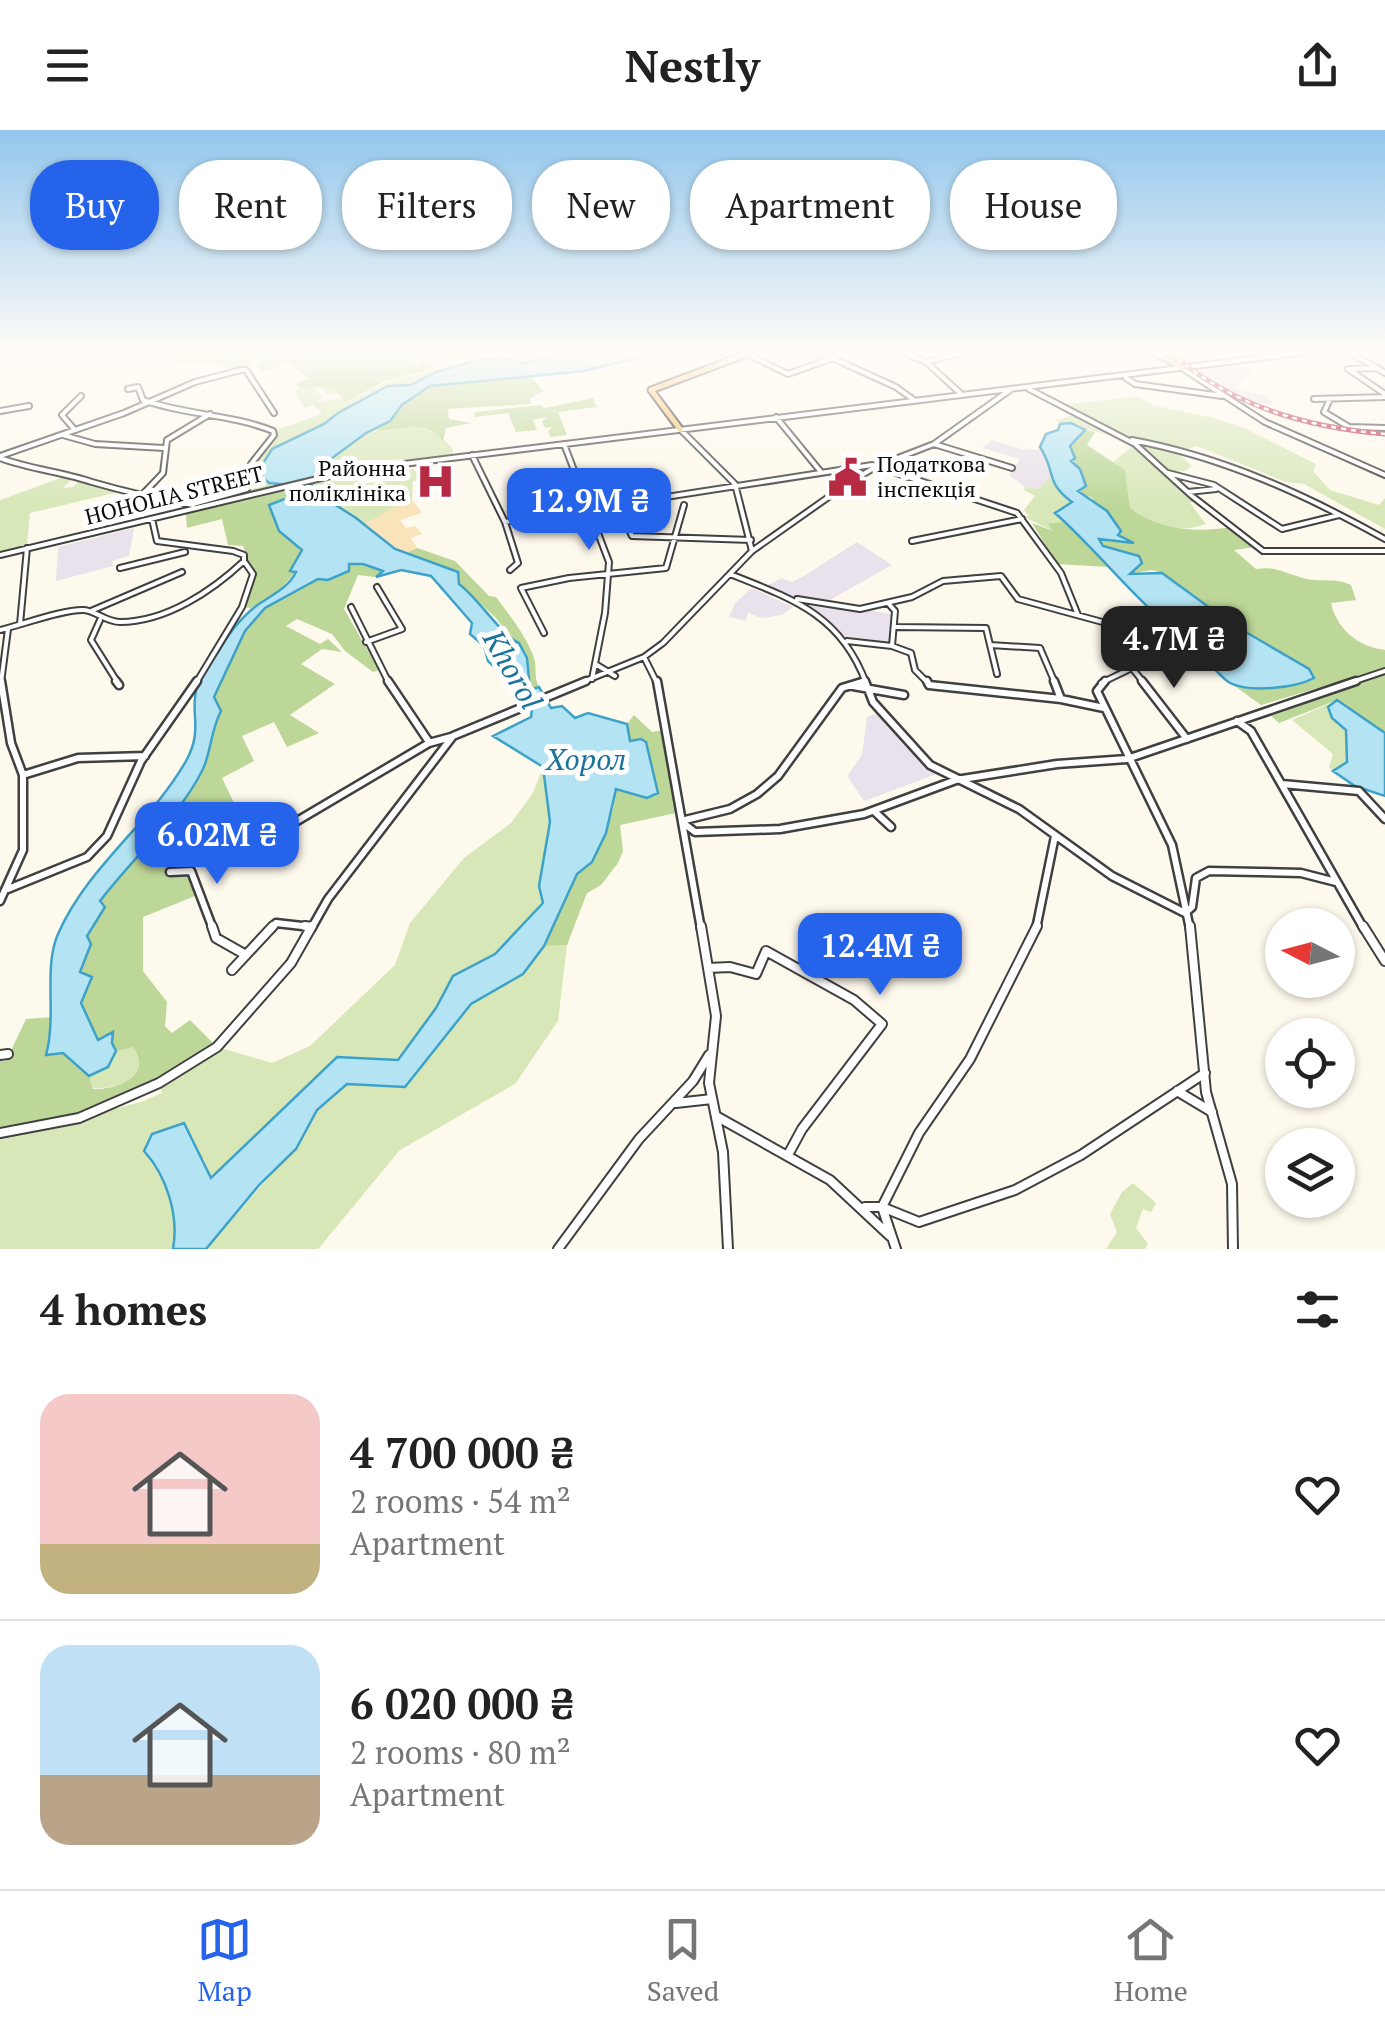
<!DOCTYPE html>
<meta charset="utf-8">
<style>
body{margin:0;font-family:"PT Serif",serif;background:#f6f6f6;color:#222;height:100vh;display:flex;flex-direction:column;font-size:38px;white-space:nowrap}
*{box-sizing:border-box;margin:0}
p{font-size:32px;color:#767676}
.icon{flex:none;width:55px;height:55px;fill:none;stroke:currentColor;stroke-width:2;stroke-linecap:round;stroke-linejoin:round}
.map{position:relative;height:1119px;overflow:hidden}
.details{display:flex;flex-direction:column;background:#fff;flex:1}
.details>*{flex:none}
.guide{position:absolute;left:30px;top:30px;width:1325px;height:90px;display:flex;gap:20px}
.needle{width:65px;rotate:276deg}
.controls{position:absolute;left:1265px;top:778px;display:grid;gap:20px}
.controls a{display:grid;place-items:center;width:90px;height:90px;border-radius:50%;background:#fff;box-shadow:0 2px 8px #0004;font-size:50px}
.price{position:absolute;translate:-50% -85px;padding:0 22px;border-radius:20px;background:#2563eb;color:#fff;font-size:32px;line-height:65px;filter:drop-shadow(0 2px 5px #0008)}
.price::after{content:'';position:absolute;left:50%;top:60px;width:30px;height:22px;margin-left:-15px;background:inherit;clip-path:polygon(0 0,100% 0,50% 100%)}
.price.active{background:#222;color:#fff}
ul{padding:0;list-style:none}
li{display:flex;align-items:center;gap:30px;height:250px;padding:0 40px}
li+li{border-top:2px solid #e0e0e0}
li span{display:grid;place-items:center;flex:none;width:280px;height:200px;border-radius:30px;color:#555}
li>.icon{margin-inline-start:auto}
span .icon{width:120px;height:120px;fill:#fffc;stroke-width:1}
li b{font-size:42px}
h2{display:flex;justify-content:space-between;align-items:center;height:120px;padding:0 40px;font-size:42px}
.pill{padding:0 35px;border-radius:40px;background:#fff;box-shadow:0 2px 8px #0004;font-size:35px;line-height:90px}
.pill.active{background:#2563eb;color:#fff}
header{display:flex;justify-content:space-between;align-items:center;height:130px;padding:0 40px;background:#fff;font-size:45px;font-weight:800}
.tabs{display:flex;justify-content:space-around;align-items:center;height:140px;border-top:2px solid #e0e0e0;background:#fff;font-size:28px;color:#767676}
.tabs a{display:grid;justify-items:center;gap:5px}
.tabs .active{color:#2563eb}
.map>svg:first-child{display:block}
</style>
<header><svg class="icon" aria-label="menu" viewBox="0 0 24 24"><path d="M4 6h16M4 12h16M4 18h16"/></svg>Nestly<svg class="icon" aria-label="share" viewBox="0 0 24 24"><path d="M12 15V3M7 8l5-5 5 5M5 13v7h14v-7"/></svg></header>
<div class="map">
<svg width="1385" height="1119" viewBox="0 0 1385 1119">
<rect width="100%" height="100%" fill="#fef9ed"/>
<path fill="#e9e1eb" d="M1241 235 1254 242 1234 258 1266 266 1273 271 1272 275 1232 267 1191 243Z
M992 310 1021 319 1042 320 1052 348 1039 359 1025 357 1009 345 1020 329 982 318Z
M134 398 129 426 112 431 113 436 56 451 58 417Z
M857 412 892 435 828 471 831 475 894 484 888 514 846 507 810 478 813 471 787 465 768 455 782 448 792 452 804 446Z
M752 458 793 477 782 485 762 488 748 483 746 491 729 487 735 473Z
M880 582 942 642 864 671 847 646 862 625 867 587Z"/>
<path fill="#d7e7b8" d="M475 230 411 255 401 254 338 283 269 353 273 356 203 373 247 361 251 334 274 305 273 301 322 284 314 275 304 278 294 260 322 254 340 263 326 266 324 259 315 258 322 267 317 272 344 268 348 272 386 252Z
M1138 266 1152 275 1214 288 1244 298 1316 334 1313 341 1330 360 1379 375 1385 368V399L1304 354 1286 352 1197 316 1182 321 1181 326 1192 336 1185 341 1169 343 1197 371 1190 373 1206 394C1179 404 1152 395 1130 378L1125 341 1113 332 1134 315 1124 309 1054 291 1077 284 1063 275Z
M446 273 437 302 453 319V326L390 330 316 345 324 333 371 300 375 302Z
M420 334 361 344V354L390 350 392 342 413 339 418 344 432 342V348L413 351 412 370C394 375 382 386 365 394L327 370 354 361V357L324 367 312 360V352Z
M63 347 72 349 63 358 73 357 80 350 118 362 30 383 27 415 0 422V370Z
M1049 347 1072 371 1056 380 1066 393 1062 392 1053 401 1022 386 1017 389 963 398 1029 386 1024 380 1035 366 1024 360 1025 357 1039 359Z
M1331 573 1332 588 1346 600 1347 633 1333 641 1329 637 1333 624 1292 590Z
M543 637 550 692 539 756 543 773 495 824 453 846 436 878 398 930 336 927 210 1049 204 1029 144 1021C167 1046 179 1086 173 1119H0V1008L141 972 162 963 159 953 217 917 272 933 310 916 395 835 410 793 464 728 511 693 533 663Z
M567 815 558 891 515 954 400 1020 318 1119H206L300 1012 317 980 347 954 405 957 471 874 523 844 544 816Z
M133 916C154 945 117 960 93 958L89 946 108 937 116 921Z
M1133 1053 1156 1073 1151 1082 1143 1079 1136 1098 1148 1114 1145 1119H1106L1117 1102 1110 1084 1122 1062Z"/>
<path fill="#bdd798" d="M189 222H357L373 231 379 227 372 222H402L418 237 423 231H412V227L428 225 423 228 436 238 385 251 346 272C333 254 321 254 301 259L296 254 309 249 289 232 261 242 256 236 262 234 259 230 236 240 227 235 171 233Z
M529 245 544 261 530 268 531 274 448 279 449 289 471 293 446 298 443 311C426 285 396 303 371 300L430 256Z
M593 268 597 277 558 282 567 305 550 307 548 301 552 297 545 298 542 291 548 287 533 290 537 300 516 302 508 283 475 287V282L540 275 545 278Z
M1085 300 1095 302 1087 315 1125 340 1130 378C1158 400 1196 403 1231 397L1255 417 1234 420 1256 439C1277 436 1284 443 1303 448 1319 453 1334 447 1351 455L1356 470 1331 473C1337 500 1359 517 1385 520V538L1261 575 1229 552 1250 557 1296 555 1309 539 1232 494 1162 443 1152 440 1128 444 1138 437 1135 424 1103 416 1098 409 1115 412 1117 405 1092 368 1077 361 1070 316Z
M292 356 299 365 271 379 279 401 302 420 291 440 296 441 280 460 251 478 242 477 253 444 243 416 228 415 222 389 187 398 186 383Z
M1062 392 1072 395 1076 404 1108 437 1057 434 1032 393 1053 401 1048 394Z
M417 418 455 431 489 466 496 467C510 486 524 503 533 525 538 538 533 546 539 557L530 561 527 528 496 488 459 454 458 442 404 424Z
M348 434H363L383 442 376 447 358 445 344 479 379 540 373 542 345 521 332 504 297 489 286 496 320 514 328 509 342 522 322 519 301 534 335 554 290 585 319 603 287 617 274 592 242 606 254 631 222 648 237 679 225 685 230 699 204 714 206 725 173 741H191L200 764 143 787V841L167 872 165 896 172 903 190 890 217 917 159 953 79 988 0 1003V931H6L26 889 52 887 47 925 63 923 89 946 93 959C117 960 154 945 133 917L116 921 112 914 98 910 81 873 91 847 80 842 91 814 87 806 100 784V771C133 729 177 689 202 641 210 624 210 602 221 581L214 567 245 501 265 478 318 449 328 450 348 442Z
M1385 544V603L1337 570 1279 593 1269 584Z
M634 585 652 602 663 600 676 683 620 695 623 721 618 733 601 755 587 763 567 815 544 816 577 744 592 732 613 680 616 658 647 668 658 663 646 612H630L627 594Z"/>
<path fill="#f8e3bb" d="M412 370 422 383 400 390 406 398 415 396 422 404 411 408 417 418 404 424 365 394C382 386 394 375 412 370Z"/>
<path fill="#b4e4f4" stroke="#3ea2c8" stroke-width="2.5" d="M574 222H660L584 241 430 256 402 275 390 291 366 303 324 334 325 340 312 352V360L356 388 395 419 458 442 459 454C479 469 502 506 519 513L527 528 530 560 539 557 551 578 562 576 575 588 588 583 627 594 630 611 641 609 646 612 658 663 647 668 616 659 606 703 592 732 577 744 544 816 523 844 471 874 405 957 347 954 317 980 296 1019 260 1054 206 1119H173C179 1086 167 1046 144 1021L152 1004 184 993 211 1048 337 927 398 930 436 878 453 846 495 824 543 773 539 756 550 692 543 637 493 606 531 587 532 579 523 571 519 560 488 531 484 516 470 504 472 493 431 446 401 440 376 447 383 441 363 434H349V441L328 450 318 449 265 478 245 501 214 567 221 581C210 602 211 624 202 641 178 688 132 729 100 771L105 777 87 806 91 814 80 842 92 847 81 873 98 910 113 902 112 913 116 921 108 937 89 946 63 923 46 925C57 885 43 838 58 804 88 736 150 694 186 631 204 599 189 582 197 557 202 544 213 530 221 517 228 505 239 491 250 481 264 468 287 461 296 442L290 441 302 420 279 401 269 375 298 364 291 355 269 353 262 347V335L272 319 324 294 338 283 388 256 411 255 436 242 481 229 504 228 524 233Z
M1071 293 1085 300 1070 316 1075 328 1071 331 1080 339 1086 356 1078 361 1107 381 1121 401 1118 405 1134 413 1099 409 1103 416 1139 426 1142 433 1130 444 1162 443 1232 494 1309 539 1314 548C1295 558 1250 563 1230 553 1220 547 1211 534 1203 526 1188 509 1168 495 1151 480 1118 449 1088 412 1055 383L1072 372C1045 353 1056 341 1040 317L1046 304 1058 300 1060 294Z
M1337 570 1385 603V666L1355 656 1333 641 1347 632 1346 600 1332 588 1328 577Z"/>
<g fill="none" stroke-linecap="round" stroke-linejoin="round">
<defs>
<path id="minor-far2" d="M819 222 896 257 914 270
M902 222 926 232 960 263
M1349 222 1385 243
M747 224 788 244 833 228
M926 232 964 222
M1378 238 1348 239 1385 264
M1185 240 1265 292 1385 345
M1126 248 1135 254 1222 266
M128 259 138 257 143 270C185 285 231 284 273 301L274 305 251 334 247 359 193 374
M1029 259 1135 314 1192 366 1263 421H1385
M1314 269 1385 267
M1330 269 1324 282 1349 297 1385 298
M0 281 29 276
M776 287 821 342
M74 299 62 285 81 266
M680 299 735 354 752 421
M63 305 95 314 164 318
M1132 310C1223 327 1304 364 1385 409
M564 314 609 432 605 483 592 549
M934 314 1012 338
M472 325 505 392 518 433 510 440
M0 326 124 283 195 252 241 240H246L274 283
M0 328C30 339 62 342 92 352 126 362 158 369 193 375
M1168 343 1214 355 1282 399 1339 385
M1188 362 1216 359
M141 366 163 343 167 310 210 284
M617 373 632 406 751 410
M505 392 872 335 1017 383 1061 443 1078 485
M912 411 1022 389
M0 425 355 340 1309 222
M120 438 185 422
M730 444C793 469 841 485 866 553
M797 469 860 479 912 467 943 451 1001 446 1018 469 1117 496 1132 538 1144 553
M888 473 895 481 892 516
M351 477 389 553
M91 481 182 442
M100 490 91 510 118 553
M20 494 27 418
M896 497 986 498 997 544
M0 500C21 495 64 479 84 480 96 481 106 492 120 492 166 492 212 461 244 431V425L233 421 157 411 152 389
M544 503 521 458 569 448 666 438 684 375
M847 511 892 516 911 523 915 540 928 553
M366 512 402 499 377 457
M990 515 1040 518 1055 553
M644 527 657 553
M597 535 615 546
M1 553 8 499
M196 553 242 477 253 444 244 431
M580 553 644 527 663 513 752 421 847 354 877 336 934 314 1010 260
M857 553 865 551
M1101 553 1132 538
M1349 553 1385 541"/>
<path id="minor-far1" d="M116 551 119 555
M388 551 429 612
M657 551 701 799
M865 551 873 572 930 635 1019 679 1112 746 1185 783 1192 777 1196 748 1209 741 1301 743 1336 752
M927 551 929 555 1061 569 1104 578
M1054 551 1061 569
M1105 551 1097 561 1172 715 1190 799
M1142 551 1187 609
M853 556 904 565
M1237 591 1251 601 1364 799
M23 645 78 628 145 626
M1282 654 1359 661 1385 689
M875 682 891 697
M685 690 730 679 757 664 778 646 842 558 865 551
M292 694 429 613 451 607
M686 695 695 702 780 699 864 684 956 650 1057 634 1127 629 1356 551
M170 742 191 741 213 799
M8 759 87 727 107 706 141 631 197 551
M0 771 23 720V645L11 613 1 551
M271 799 276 793 311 797
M311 799 328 769 453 606 586 551
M1036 799 1055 706"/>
<path id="minor" d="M212 796 216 808 246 825
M305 796 311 797
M701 796 716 886 709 953 723 1022 728 1119
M1190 796 1206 962 1232 1054 1233 1119
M1363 796 1385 831
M708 838 730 837 756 844 766 821 854 870 882 894 802 999 789 1023
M232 840 273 796
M0 925 8 924
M1177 961 1212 982
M676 973 712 969
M716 986 830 1050 890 1106
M0 1003 79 988 159 953 217 917 291 833 312 796
M865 1077H882L919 1092 1015 1060 1081 1025 1205 943
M558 1119 639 1009 693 951 709 925
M896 1119 882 1077 919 1003 970 929 1037 796"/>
<path id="major" d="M1154 222 1183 238
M680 299 651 260 752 222"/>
</defs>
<use href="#minor-far2" stroke="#404040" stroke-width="8"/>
<use href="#minor-far1" stroke="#404040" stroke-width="11"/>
<use href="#minor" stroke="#404040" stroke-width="12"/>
<use href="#major" stroke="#1e1e1e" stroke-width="9"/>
<use href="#minor-far2" stroke="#fff" stroke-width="4"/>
<use href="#minor-far1" stroke="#fff" stroke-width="6"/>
<use href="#minor" stroke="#fff" stroke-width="8"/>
<use href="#major" stroke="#f3c068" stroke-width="5"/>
<defs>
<path id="rail" d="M1170 222C1231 276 1305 297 1385 304"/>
</defs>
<use href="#rail" stroke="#b72a43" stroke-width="5"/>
<use href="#rail" stroke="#fff" stroke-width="2.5" stroke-dasharray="5" stroke-linecap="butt"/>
</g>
<linearGradient id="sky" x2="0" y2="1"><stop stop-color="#93c7ed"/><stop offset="0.59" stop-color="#fffcf7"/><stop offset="1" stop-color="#fffcf7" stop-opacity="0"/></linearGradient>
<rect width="1385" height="378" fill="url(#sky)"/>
<defs>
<symbol id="civic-bare" viewBox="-9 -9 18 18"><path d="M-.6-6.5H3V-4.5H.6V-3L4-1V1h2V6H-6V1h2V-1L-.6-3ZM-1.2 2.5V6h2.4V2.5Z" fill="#b72a43" stroke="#fff" stroke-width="2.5" paint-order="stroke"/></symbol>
<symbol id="hospital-bare" viewBox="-9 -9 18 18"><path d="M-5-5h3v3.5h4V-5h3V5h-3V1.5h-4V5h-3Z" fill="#b72a43" stroke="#fff" stroke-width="2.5" paint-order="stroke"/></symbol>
</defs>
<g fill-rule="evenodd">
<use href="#civic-bare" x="820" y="320" width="55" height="55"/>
<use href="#hospital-bare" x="408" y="324" width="55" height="55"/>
</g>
<g text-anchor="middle" stroke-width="10" stroke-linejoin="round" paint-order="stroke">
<g font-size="22" fill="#0d0d0d" stroke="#fff" text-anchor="start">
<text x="877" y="342">Податкова<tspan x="877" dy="25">інспекція</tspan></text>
<text x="406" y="346" text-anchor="end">Районна<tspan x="406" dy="25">поліклініка</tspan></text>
</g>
<g font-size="22" fill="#0d0d0d" stroke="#fff">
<text transform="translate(174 365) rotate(-14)" y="8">HOHOLIA STREET</text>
</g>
<g font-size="30" font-style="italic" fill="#1b729a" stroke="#fff">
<text transform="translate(512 540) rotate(60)" y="10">Khorol</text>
<text x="586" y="640">Хорол</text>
</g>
</g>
</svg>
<div class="controls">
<a><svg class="needle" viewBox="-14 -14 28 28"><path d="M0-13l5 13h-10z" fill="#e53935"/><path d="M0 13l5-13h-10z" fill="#767676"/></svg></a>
<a><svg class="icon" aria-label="locate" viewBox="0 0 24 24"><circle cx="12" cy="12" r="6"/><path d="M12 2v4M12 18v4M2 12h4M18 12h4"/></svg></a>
<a><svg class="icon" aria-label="layers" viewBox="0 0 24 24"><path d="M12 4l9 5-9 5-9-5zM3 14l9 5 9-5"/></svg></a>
</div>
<b class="price" style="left:589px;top:423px">12.9M ₴</b>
<b class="price active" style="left:1174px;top:561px">4.7M ₴</b>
<b class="price" style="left:217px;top:757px">6.02M ₴</b>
<b class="price" style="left:880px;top:868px">12.4M ₴</b>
<div class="guide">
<a class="pill active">Buy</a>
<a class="pill">Rent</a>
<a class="pill">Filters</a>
<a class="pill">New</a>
<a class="pill">Apartment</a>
<a class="pill">House</a>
</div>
</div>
<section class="details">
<h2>4 homes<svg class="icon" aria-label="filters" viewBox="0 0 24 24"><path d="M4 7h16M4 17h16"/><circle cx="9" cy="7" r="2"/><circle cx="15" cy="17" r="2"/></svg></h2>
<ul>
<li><span style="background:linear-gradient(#f6c9c9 75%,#c2b280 0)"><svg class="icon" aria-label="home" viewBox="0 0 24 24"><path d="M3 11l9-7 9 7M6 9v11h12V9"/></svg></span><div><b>4 700 000 ₴</b><p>2 rooms · 54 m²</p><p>Apartment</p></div><svg class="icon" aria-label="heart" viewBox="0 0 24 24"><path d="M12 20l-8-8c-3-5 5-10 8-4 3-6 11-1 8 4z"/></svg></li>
<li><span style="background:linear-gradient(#bfe0f5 65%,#b9a48a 0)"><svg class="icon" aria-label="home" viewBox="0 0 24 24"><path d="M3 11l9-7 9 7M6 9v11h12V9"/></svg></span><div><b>6 020 000 ₴</b><p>2 rooms · 80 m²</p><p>Apartment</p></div><svg class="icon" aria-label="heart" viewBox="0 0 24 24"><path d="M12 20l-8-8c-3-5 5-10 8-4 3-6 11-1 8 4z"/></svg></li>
</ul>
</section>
<nav class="tabs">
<a class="active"><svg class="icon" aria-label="map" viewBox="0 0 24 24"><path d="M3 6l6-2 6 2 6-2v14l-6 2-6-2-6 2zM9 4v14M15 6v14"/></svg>Map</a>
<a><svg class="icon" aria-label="saved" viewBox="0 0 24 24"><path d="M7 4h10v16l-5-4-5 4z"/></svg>Saved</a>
<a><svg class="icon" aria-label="home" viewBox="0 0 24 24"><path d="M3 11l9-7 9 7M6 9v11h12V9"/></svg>Home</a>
</nav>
